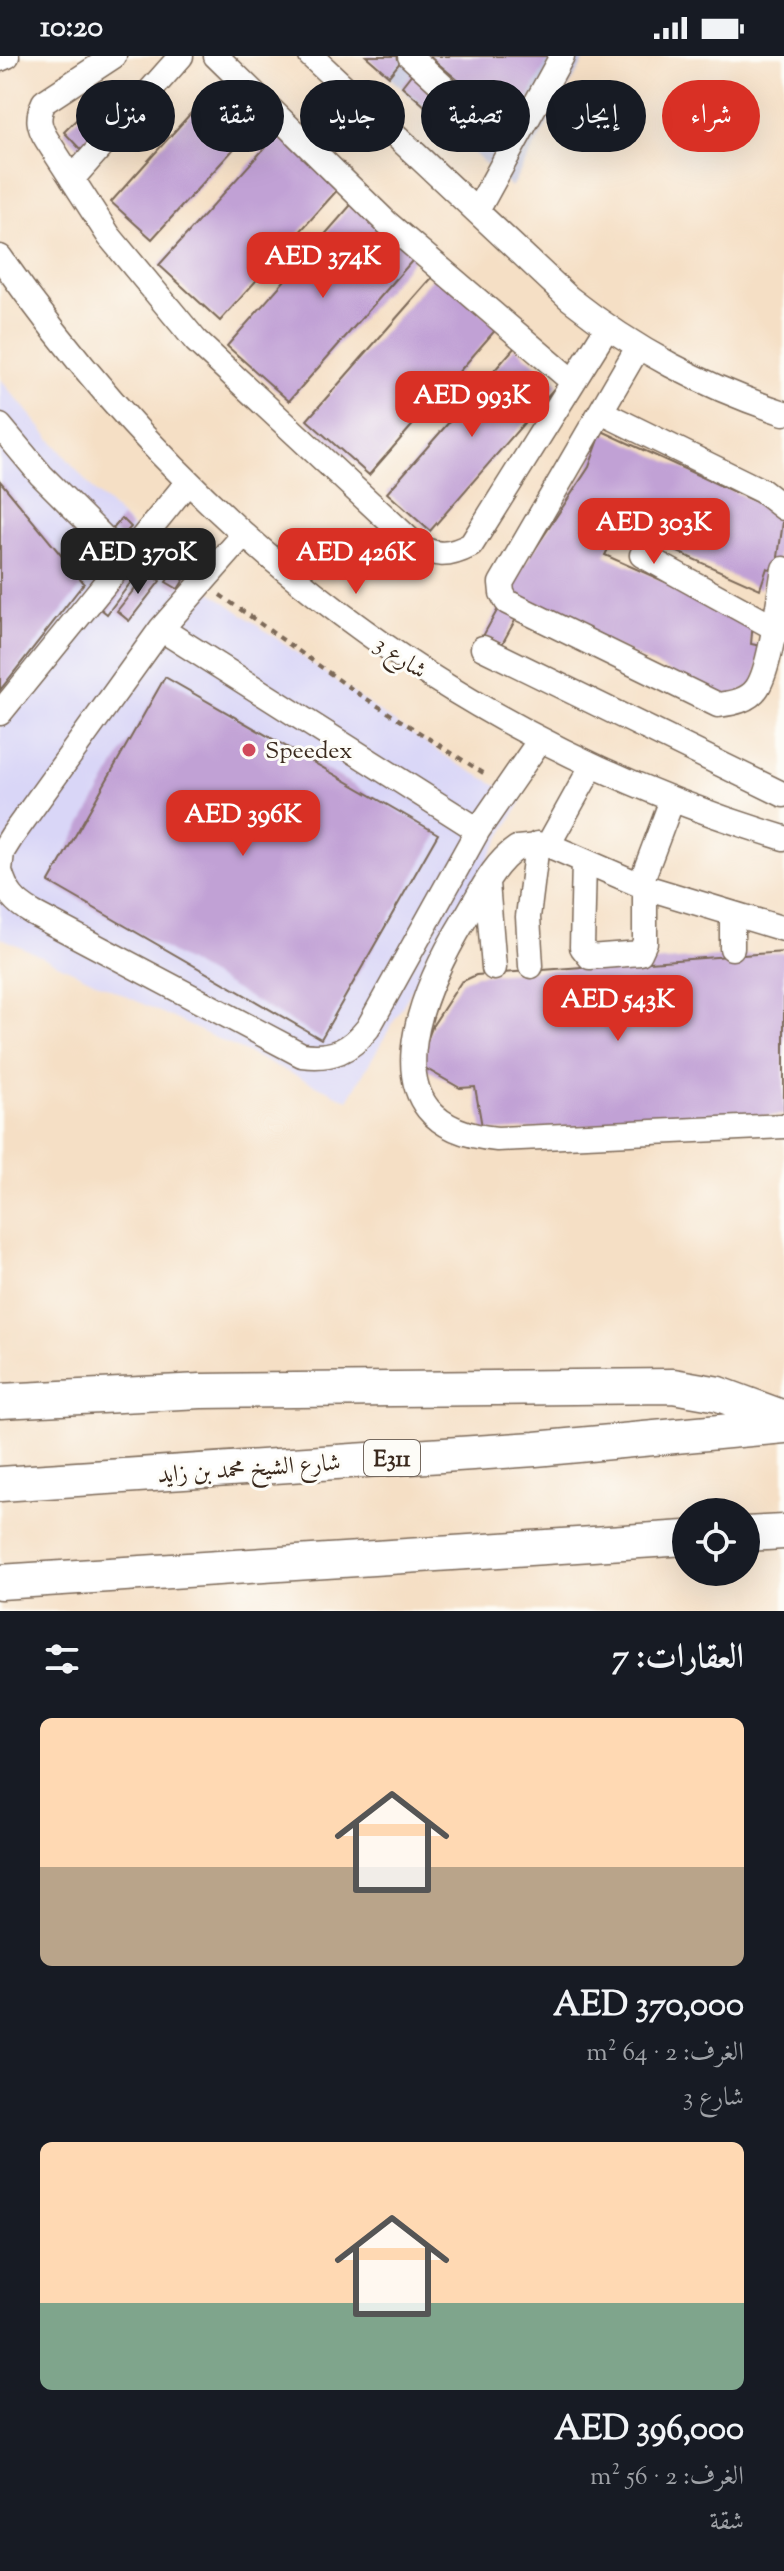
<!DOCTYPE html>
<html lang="ar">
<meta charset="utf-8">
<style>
body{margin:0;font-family:"Sorts Mill Goudy",Amiri,serif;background:#242831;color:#f1f3f6;direction:rtl;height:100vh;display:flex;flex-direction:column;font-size:30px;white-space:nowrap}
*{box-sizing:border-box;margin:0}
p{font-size:26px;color:#9ea1a6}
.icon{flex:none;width:44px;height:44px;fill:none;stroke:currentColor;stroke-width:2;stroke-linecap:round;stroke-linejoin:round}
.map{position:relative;height:1555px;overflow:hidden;direction:ltr}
.side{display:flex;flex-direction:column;background:#171b24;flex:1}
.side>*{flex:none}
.banner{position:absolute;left:24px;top:24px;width:736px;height:72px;direction:rtl;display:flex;gap:16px}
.controls{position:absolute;left:672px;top:1442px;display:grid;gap:16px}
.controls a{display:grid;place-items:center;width:88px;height:88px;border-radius:50%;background:#171b24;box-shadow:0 8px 32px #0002;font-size:40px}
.price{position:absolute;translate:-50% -68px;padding:0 18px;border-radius:16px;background:#d93025;color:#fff;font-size:26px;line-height:52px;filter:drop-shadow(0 2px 4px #0008)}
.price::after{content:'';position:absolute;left:50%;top:48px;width:24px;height:18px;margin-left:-12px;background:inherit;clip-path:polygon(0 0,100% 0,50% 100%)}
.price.selected{background:#222;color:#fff}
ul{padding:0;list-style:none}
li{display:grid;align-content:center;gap:16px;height:424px;padding:0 40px}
li span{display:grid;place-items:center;height:248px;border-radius:12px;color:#555}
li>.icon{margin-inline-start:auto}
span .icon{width:144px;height:144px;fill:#fffc;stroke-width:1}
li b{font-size:34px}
h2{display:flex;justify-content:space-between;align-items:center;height:96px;padding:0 40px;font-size:34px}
.tag{padding:0 28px;border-radius:36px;background:#171b24;box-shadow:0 8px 32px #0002;font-size:28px;line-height:72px}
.tag.selected{background:#d93025;color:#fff}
.status{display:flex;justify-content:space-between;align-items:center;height:56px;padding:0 40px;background:#171b24;direction:ltr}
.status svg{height:22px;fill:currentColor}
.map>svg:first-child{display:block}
</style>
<div class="status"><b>10:20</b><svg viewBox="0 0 49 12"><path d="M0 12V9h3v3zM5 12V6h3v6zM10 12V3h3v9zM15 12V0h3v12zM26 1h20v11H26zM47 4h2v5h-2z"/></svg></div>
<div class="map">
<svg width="784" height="1555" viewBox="0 0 784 1555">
<rect width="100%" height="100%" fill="#fdfcf7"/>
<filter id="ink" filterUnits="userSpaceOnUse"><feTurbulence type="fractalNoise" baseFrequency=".0125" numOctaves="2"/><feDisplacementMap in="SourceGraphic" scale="16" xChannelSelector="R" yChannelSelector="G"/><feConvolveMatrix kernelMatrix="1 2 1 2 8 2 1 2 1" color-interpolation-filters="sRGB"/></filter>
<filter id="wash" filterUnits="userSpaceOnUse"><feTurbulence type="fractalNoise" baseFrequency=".006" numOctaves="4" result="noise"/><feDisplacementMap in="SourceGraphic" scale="32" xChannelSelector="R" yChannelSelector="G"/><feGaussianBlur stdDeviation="1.8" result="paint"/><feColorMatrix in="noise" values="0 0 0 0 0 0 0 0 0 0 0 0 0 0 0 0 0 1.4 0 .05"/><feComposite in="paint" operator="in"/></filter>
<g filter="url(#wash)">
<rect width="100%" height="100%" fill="#f5dfc5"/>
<path fill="#d9d6f7" d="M0 323 96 437 176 511 391 664 456 707 523 743 348 1044 0 881Z"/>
<path fill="#c0c2dd" d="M366 0H587L511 131Z"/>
<g id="blocks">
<path fill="#c1a1d5" d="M366 0H398L402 4 389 20Z
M429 0H550L521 55 502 61Z
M413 16 437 37 426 51 402 30Z
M219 26 261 63 152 183 111 146Z
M88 52 107 72 82 95 64 76Z
M279 76 340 131 220 265 159 209Z
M357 142 419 197 289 345 227 290Z
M436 217 498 271 369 419 307 364Z
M515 291 558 328 430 475 387 437Z
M602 375 784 459 776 515 767 512 760 533 620 470 605 499 753 565 751 588 761 590 755 628 728 642 504 540 589 411Z
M0 425 84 527 0 634Z
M122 462 131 471 121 482 112 474Z
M125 509 137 518 107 558 95 548Z
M176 511 187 519 178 533 166 526Z
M148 516 160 525 129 565 117 555Z
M499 551 517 561 501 590 483 580Z
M165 621 438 778 321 983 49 826Z
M784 896V1059L483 1076 475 1031 460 1032 418 1008 433 969 461 926 476 919Z"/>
</g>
</g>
<g filter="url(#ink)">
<use href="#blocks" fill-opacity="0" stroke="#7c6958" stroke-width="2"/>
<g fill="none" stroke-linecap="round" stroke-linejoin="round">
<defs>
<path id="minor" d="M114 0 44 46C37 61 38 70 47 84L109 180 196 285 413 487C435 501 448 501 471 489L607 272
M216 0 386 166 572 325
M311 0 569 242C636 295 703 330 784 357
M410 0 511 93
M0 3 7 0
M72 123 181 0
M477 155 562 0
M0 201C195 480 457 683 784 782
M637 293 501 527 502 537 507 546 718 649C732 647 748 645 757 632 771 612 779 540 784 513
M601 356 762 435 784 452
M0 370 41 419 125 503
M642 499 773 571 784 574
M161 573 478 774
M483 592 784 739
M0 657 187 427
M548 789 592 710
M584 805 582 891 590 901 640 897 645 886V831
M0 814 2 796 12 780 161 573 243 480
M0 815C6 836 14 846 33 857L302 999C332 1003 350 995 368 972L478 774 540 684
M487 827 494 912
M640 829 672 744
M732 858V892
M784 873 645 831 548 789 517 792C493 808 481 836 466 861 422 933 360 1070 497 1083L784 1070
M531 910 528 861 537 788"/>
<path id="highway" d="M0 1345 201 1335 673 1330 719 1338 784 1362
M0 1428 535 1393 784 1370
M746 1478 784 1476
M0 1526 686 1482"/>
</defs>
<use href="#minor" stroke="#7c6958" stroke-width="27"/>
<use href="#highway" stroke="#7c6958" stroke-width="37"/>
<path stroke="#7c6958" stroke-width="4" stroke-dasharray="6 6" stroke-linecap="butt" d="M220 539 359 638 488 720"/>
<use href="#minor" stroke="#fff" stroke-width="24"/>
<use href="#highway" stroke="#fff" stroke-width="34"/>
</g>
</g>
<circle fill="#d1495b" stroke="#fdfcf7" stroke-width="3" cx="249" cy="694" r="8"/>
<g text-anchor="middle" stroke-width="6" stroke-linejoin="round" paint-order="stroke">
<rect fill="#fdfcf7" stroke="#75695f" stroke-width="2" x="364" y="1384" width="56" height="36" rx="6"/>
<g font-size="22" font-weight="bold" fill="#3b2a1e">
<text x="392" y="1410">E311</text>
</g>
<g font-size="24" fill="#3b2a1e" stroke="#fdfcf7">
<text transform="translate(401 601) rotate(34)" y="8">شارع 3</text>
<text transform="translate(249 1412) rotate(-4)" y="8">شارع الشيخ محمد بن زايد</text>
</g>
<g font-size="24" fill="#3b2a1e" stroke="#fdfcf7" text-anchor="start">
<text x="265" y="702">Speedex</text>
</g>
</g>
</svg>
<div class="controls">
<a><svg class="icon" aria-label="locate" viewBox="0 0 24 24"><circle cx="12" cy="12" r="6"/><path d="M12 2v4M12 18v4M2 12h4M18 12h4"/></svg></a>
</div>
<b class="price" style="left:323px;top:244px">AED 374K</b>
<b class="price" style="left:472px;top:383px">AED 993K</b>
<b class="price" style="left:654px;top:510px">AED 303K</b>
<b class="price selected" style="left:138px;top:540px">AED 370K</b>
<b class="price" style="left:356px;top:540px">AED 426K</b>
<b class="price" style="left:243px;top:802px">AED 396K</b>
<b class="price" style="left:618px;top:987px">AED 543K</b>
<div class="banner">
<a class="tag selected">شراء</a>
<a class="tag">إيجار</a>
<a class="tag">تصفية</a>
<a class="tag">جديد</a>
<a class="tag">شقة</a>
<a class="tag">منزل</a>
</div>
</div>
<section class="side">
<h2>العقارات: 7<svg class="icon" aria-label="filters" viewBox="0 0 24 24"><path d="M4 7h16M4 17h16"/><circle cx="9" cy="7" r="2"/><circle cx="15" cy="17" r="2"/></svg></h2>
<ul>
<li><span style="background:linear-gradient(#ffd9b3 60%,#b9a48a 0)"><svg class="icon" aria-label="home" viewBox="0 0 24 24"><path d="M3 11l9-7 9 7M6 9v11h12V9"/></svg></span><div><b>AED 370,000</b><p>الغرف: 2 · 64 m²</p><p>شارع 3</p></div></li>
<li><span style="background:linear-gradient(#ffd9b3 65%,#7fa58c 0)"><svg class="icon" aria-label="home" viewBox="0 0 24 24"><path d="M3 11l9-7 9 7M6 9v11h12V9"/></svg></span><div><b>AED 396,000</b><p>الغرف: 2 · 56 m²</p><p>شقة</p></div></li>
</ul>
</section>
